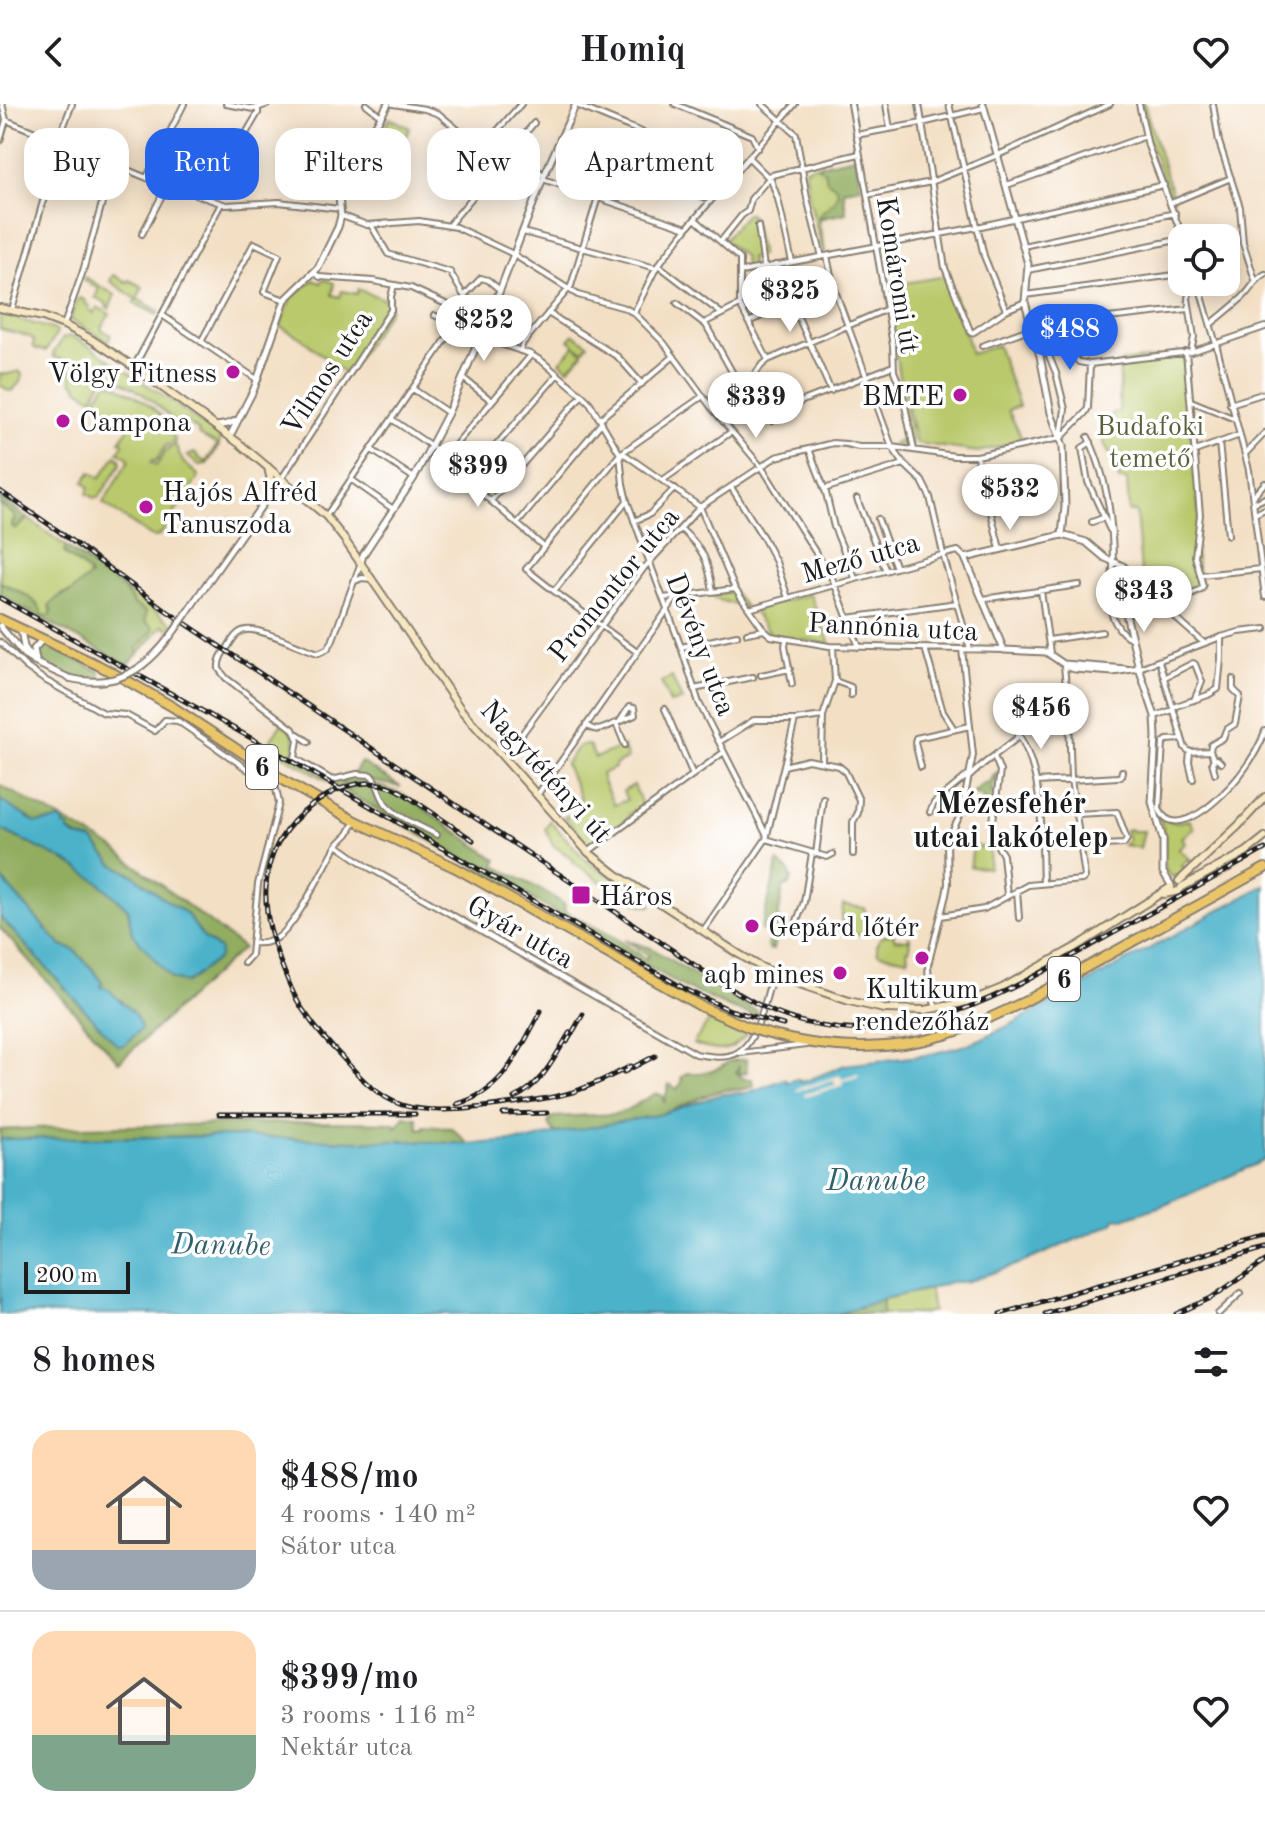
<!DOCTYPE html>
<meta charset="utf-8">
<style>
body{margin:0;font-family:"Old Standard TT",serif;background:#f2f2f2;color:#202124;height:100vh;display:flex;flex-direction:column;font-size:30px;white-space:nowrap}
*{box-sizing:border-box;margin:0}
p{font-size:26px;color:#757577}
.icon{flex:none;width:44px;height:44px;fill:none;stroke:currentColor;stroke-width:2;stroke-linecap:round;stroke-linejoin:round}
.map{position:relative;height:1210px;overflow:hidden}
.sheet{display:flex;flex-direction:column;background:#fff;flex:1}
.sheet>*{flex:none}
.banner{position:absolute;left:24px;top:24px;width:800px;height:72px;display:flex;gap:16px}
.buttons{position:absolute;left:1168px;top:120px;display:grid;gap:16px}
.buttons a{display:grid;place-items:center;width:72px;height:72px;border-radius:16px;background:#fff;box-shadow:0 4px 20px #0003;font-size:40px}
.scale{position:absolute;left:24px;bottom:20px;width:106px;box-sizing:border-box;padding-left:8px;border:4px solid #1c1c1c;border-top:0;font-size:22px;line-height:28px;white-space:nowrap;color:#1c1c1c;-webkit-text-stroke:6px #fff;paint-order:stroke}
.price{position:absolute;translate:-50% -68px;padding:0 18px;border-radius:28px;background:#fff;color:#222;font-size:26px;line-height:52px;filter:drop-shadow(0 2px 4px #0008)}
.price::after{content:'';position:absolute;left:50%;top:48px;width:24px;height:18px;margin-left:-12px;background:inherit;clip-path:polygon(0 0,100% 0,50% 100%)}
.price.on{background:#2563eb;color:#fff}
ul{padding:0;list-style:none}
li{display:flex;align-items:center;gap:24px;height:200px;padding:0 32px}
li+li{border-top:2px solid #e0e0e0}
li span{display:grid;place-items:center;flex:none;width:224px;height:160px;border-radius:24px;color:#555}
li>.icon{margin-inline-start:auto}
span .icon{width:96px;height:96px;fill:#fffc;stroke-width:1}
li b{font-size:34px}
h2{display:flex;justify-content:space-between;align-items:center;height:96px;padding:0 32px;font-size:34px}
.tag{padding:0 28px;border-radius:24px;background:#fff;box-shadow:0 4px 20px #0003;font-size:28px;line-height:72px}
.tag.on{background:#2563eb;color:#fff}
header{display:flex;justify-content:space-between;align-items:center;height:104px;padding:0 32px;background:#fff;font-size:36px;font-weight:800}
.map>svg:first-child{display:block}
</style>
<header><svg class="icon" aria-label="back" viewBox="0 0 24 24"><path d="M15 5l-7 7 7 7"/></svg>Homiq<svg class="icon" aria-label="heart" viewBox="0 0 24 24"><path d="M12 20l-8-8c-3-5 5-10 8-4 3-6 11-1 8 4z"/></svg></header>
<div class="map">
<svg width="1265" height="1210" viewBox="0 0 1265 1210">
<rect width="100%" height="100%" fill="#fff"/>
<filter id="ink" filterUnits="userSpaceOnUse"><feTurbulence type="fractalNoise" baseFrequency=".0125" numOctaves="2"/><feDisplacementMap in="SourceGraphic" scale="16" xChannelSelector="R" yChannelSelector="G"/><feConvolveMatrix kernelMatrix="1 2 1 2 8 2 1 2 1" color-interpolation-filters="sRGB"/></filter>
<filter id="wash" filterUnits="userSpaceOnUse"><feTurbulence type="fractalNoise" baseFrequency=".006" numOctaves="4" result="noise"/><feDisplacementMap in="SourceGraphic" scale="32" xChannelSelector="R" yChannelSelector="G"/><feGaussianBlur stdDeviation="1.8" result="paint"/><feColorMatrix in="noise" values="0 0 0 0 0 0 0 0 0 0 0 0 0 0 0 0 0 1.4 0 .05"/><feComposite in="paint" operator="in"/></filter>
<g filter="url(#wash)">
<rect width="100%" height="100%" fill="#f3dfc4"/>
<path fill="#b9c96c" stroke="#6a7244" stroke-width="2" d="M1140 0H1144L1174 96 1171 97 1147 31Z
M390 14 410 24 405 34 385 23Z
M381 26 408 41 382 89 354 74Z
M855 53 861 83 843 86 846 109 818 115 825 148H823L809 94 805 64Z
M747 109 751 111 761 151 750 154 751 164 746 165 743 152 724 137 729 129Z
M113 171 127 178 129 176 143 183 137 195 159 207 157 211 134 199 136 195 110 177Z
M946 172 954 189 971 250 997 241 1019 302 1008 306 1023 337 978 348 916 339 903 281 899 274 887 182Z
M85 173 115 191 109 205 106 203 107 200 95 193 99 185 83 176Z
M323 175 334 179 332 191 340 193 342 187 357 190 358 185 389 197 390 205 346 271 301 234 280 222 291 194 313 176 321 179Z
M80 194 86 197 85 200 90 202 89 206 94 209 97 203 110 210 101 224 102 226 111 231 108 237 70 216 77 196H78Z
M0 210 56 226 57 229 46 247 36 245 33 242 34 236 28 232 0 225Z
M574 230 588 240 583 247 576 242 583 249 568 265 560 258 575 241 569 236Z
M71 232 88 241 170 296 220 334 219 342 207 360 199 361 187 352 195 349 198 352V354L206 358 217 341 198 330 199 327 184 316 177 321C154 294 125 276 91 264 79 260 66 258 54 253L53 250 63 234Z
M1185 250 1199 414 1194 443 1201 482 1196 486 1165 500 1141 468 1136 408H1129L1127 376H1119L1117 362 1105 342 1099 318 1112 316V309L1119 308 1120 258Z
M65 263 103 275 93 294 77 284 78 282 72 278 71 269Z
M19 267 22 270 21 277 13 286 9 287 0 281V270H8Z
M893 273C902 290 912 324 911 343L894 341 893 339 903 337 905 328Z
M108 277C135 291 167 306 175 337L166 342 155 358 153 356 151 359 156 362 166 347 175 340 183 358 199 372 161 430 156 433 150 432 103 399 129 356 127 353 118 348 124 339 120 337 131 320 120 313 118 315 110 309 111 307 95 296Z
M116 351 120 355 121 360 99 393 95 394 87 390 89 383 84 378 91 368 100 374Z
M0 400 15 412 12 421 22 420 27 414 67 443 64 448 66 451 89 468V473L71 488 62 490 50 512H42C38 494 16 486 0 478Z
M123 484 174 521 168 525 163 521 138 550 137 544 152 528 145 517 146 508 134 500Z
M733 487 745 503 718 496 713 493V490Z
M810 490 830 540 773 531 766 525 753 507 755 505Z
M672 573 682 596 670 599 661 578Z
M282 619C297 630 295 635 294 652L332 677 341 678 344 681 338 683 267 642Z
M589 641 595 654 623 642 628 654 615 661V664L601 670 603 678 614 701 627 696 623 687 634 681 642 701 629 710 628 715 590 742 564 713 584 704 567 663 565 661 578 642Z
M1156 678 1157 679C1156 705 1156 724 1189 716L1194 724 1182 734 1186 739 1179 745 1194 759 1188 756 1182 762 1186 766 1178 773 1170 772 1165 766V734L1162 721 1153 701Z
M550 717 589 759 650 798 651 802C634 804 590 769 573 758L574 756 553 741 545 725Z
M1130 725 1132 727H1144L1140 744 1123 741 1128 737 1125 726Z
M973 742 990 744 989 764 970 763Z
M843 801 865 804 863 831 840 829Z
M887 831H894V835L908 836 909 833 910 834 909 846H907L908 855 880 850 877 848V840L880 834Z
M709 917 746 931C728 951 717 948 693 940Z
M929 1185 933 1207 921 1210H882L883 1195Z"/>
<path fill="#92ad60" stroke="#57643e" stroke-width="2" d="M855 53 861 83 843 86 846 109 818 114 820 110 834 97 838 88 836 83 827 77 825 68 818 63 820 61Z
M0 394 27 414 16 425 12 423 15 412 0 400Z
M67 443 123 484 134 500 146 508 145 517 153 524 152 528 137 544 138 550 127 561 0 492V478C14 485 41 495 42 511L50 512 52 508 49 502 58 493 71 488 90 472C85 460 71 458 64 447Z
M43 540 100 567 99 576C79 577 48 568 36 550Z
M361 658 401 683 372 677 344 681 341 678 354 669Z
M997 668V677H994L987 716 978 714 983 693 972 689 984 679 987 680Z
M372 680 404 691 497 756 495 762 544 787 565 801 564 807 614 833 646 855 649 851 625 836 651 844 742 900 757 907 758 913 731 904 686 884 345 687V684L352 682Z
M0 681 112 743 243 844 119 958 0 824V813L118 941 122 897 101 883 102 878 96 869 74 846 61 842 0 773V725L68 758 99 778 128 805 132 829 187 879 218 854 220 846 203 833 186 809 164 795 135 772 113 760 98 745 95 739C82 735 69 730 62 718L36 719 0 696Z
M778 758 789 767 792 775 789 781 783 784 773 846 769 845 767 841 770 835 769 831 761 826Z
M746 955 747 968 742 970 738 968 739 962 736 968 744 975H752L754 981C739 989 738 984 724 986 702 990 682 1004 661 1010 627 1020 591 1024 557 1029L553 1027 548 1019 553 1013 615 1010 625 1007 656 989 663 992 664 999 669 980 677 985 683 977 681 974 687 969C701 970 720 967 729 957Z
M405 1012 417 1014 418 1024 423 1025 424 1022 452 1024 469 1040 407 1037H351L233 1032 0 1035V1026L34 1024 330 1018 395 1019 396 1023Z
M883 1195 882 1210H837H839Z"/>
<path fill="#4bb2ca" stroke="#346773" stroke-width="2" d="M0 696 36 719 63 716 64 722 69 723 68 727 77 733 93 737 113 760 135 772 164 795 186 809 203 833 220 846 219 854 186 879 172 875 132 829 128 805 99 778 68 758 0 725Z
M0 773 61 842 74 846 96 869 102 878 101 883 109 885C118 899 138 906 141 925L124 941 118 942 0 813Z
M1265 781V1056L1167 1100 1123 1115 1119 1114 1115 1115 1112 1120 1024 1158 966 1178H950L929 1185 883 1195 837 1210H0V1035L233 1032 351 1037H407L469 1040 530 1036 553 1030 658 1011 722 990 747 989 785 975 788 978 798 975 801 978 806 977 845 961 927 951 970 940 1010 921Z"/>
<path fill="#f3dfc4" d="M858 970 859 973 843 977 844 981 805 993 804 990 835 981 834 976 797 987 796 985 840 971 842 975Z"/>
</g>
<g filter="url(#ink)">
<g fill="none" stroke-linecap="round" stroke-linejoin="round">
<defs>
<path id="minor" d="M226 0 254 5 268 0
M366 0 381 12
M393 0 425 5 439 10 494 56
M675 0 752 32 758 44
M762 0 796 30 807 94 822 153
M851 0 887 205 893 242 894 267 902 287 914 346
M886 0 890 25
M919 0 945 164 971 229 974 228 1006 206 1025 198
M949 0 984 152 1006 206
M1139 0 1148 42 1183 134
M1213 0 1219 38 1240 103 1243 139 1255 176
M576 1 736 67
M6 16 147 74 226 101 279 98 340 105
M856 31 922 19 984 4
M561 34 710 96
M0 37 6 16 2 0
M58 37 72 0
M482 44 521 0
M505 54 534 19
M749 54 771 76 778 95 792 158
M494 56C517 53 528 56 544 72
M768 72 859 50
M147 73 184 0
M543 75 687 124
M1007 81 1146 32
M867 91 931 78 998 51 1110 0
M208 94 258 9V5
M1171 99 1231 74
M342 112 367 121 419 117 456 123 511 149 578 191 625 204 634 209 664 239 711 303 763 365 833 476 859 543
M695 115 740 155V201L768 256
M371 121 388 150 450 168 464 192 473 200 489 210
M449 121 480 84 494 56
M758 122 764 163
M523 128 656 164
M142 130 168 80
M721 137 742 111 748 107 751 95 769 74
M1023 142 1175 109
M827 152 833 181 892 343 904 360 922 377 930 393 944 454 970 545
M658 161 722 210
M775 161 831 287
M1028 166 1182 135
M741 168 977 123 1164 81
M314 169 320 173 373 177 411 184 459 206 466 227
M1198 178 1216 240 1249 366 1265 493
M1025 191 1182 170
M464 192 481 174 488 176 500 186
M677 199 706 221 741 284
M1189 205 1063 219 1062 222 1075 254 1079 258 1090 260 1191 248 1265 223
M12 206 60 38
M548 209 618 253 642 280
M634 209 656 164 687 124 795 0
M162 211 258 276
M434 211 480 233 530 250 543 258 582 291 590 299 620 350 623 380 627 397 681 543 699 599 767 732
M748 218 833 181
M704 219 740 201
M1211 220C1221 212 1232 203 1242 194 1251 186 1254 176 1265 170
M64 221 83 167 113 60
M201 238 254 139 279 151 264 188 285 196
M982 242 1032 224
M1045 242 1056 269 1065 305 1061 332
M520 247 523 239 571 182 598 93 605 75
M1191 248 1194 233 1188 194 1192 178
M134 263 221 100
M463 274 492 297
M752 276 772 317
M413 285 447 308
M1191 297 1235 315
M1230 300 1265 289
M711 303 750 278 760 263 768 256 887 205
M770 313 805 296 893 262
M600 315 674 252
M393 316 446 352 456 367 544 443
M1062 333 1085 309 1088 304 1090 260
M1088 333C1107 372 1113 418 1113 461 1113 476 1107 496 1112 511 1115 520 1122 531 1131 534
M1091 338 1082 344 1088 378 1110 426
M1219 338 1228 431
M809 345 826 389 834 423 855 474
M372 346 414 374
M1195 347 1240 331
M620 350 626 351 700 403 735 485 764 526 771 532 829 542 1004 546
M1245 350 1265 329
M446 352 531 251
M977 352 1000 445
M282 374 391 206V193L394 181
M352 376 393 405
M466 376 558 270
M663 376 731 328
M731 383 764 435 776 458 788 494
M824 385 904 360
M1253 392 1265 379
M857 395 886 467
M491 397 582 291
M627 397 554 487 526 465 620 350 703 292
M1254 399 1265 394
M989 401 1051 387
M1255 410 1265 405
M326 412 455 222
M878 415 896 464
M634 417 650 410 675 384
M1092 418 1103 414
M517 420 602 318
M681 425C704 446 708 456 713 487
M360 461 332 538 327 545 318 549C302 544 259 523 246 526 237 527 232 536 228 543 222 550 218 556 219 565L226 574 293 625 298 636 295 654 332 676 357 670 371 671C379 680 379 691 386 700 398 714 421 722 437 731
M1129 467 1141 472 1172 511 1204 539
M1200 471 1261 465
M355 477 362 474 372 475
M554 487 637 548
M1041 487 1050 549
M663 494 735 485
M983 495 1079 481
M1165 503 1201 485 1203 482 1195 452 1200 411 1186 248
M749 505 945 450 958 447 965 454
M848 514 957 499
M747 529 764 526
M786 536 785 542 792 580
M1049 536 1102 528
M0 538 26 563 43 575 104 609 126 611 155 627 165 616 178 617 276 685 279 699 258 780 251 851 244 859
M681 543 737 531
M925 544 943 608 954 625
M1159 557 1185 644 1190 648 1210 647
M1139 564 1221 533 1239 528 1265 525
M761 571 790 565
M1165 573 1193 559 1195 560 1202 578 1194 596
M835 577 851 583V591
M694 585 753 573
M1173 603 1208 591 1218 585 1221 555V533
M665 605 693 671
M1155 612 1173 606
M617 619 635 611 634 604 629 603 620 617
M586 621C598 630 603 624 616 619L625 641
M1018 629C1045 674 1041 729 1043 779
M298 630 309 638
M1182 635 1167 636 1163 639 1159 705C1176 741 1226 689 1240 671 1250 658 1260 643 1265 627
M719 638 754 616H795L823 612
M1210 647 1211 641 1223 634 1226 626 1235 620 1240 592 1233 585V575
M1210 647 1214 656 1212 658 1215 669
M1190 648 1189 658 1193 675
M994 652 1000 667 991 731 1003 751 1007 791
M505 653 644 464 700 403 776 353 833 339 846 340 859 343H892L955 352H977L1060 334
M1214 656 1217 655 1221 659
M822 657 823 612 835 577 833 543
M784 662 808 656 839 662 845 667 859 696 858 709 853 718V750
M921 663 915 638 916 634 970 622
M969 673 982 661 1016 635 1022 618 1028 610 1068 597
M1037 678 1118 673 1121 672 1122 667
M538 690 677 492
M930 708 934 699 968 671
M1075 710 1117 708 1127 735 1124 740 1080 742
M766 735 827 753 833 750
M337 741 368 763 696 950C708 952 723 955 735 950 759 939 766 891 773 869
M588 748 724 648
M812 749 804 798 797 817 798 822 801 825 814 828
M816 750 823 694
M1017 786 1019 814
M941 812 984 805 1028 781 1082 776 1085 773 1071 675 1069 612 1064 562
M703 827 766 735 795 616
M252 839C262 840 269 839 277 834 296 822 324 763 337 741L348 730 355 717
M936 904 929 882 928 861 946 791 948 780 947 739 962 707 973 651 962 545
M740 949 806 941
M1218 1210 1241 1189"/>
<path id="tertiary" d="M983 0 1028 160 1025 198 1040 252 1051 309 1063 342 1065 403 1062 431
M217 322 228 320 238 316
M230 332 254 285 285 196 318 164 338 123 341 112 339 93 341 82 388 0
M361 458 363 451 414 374 448 309 500 186 544 72 576 0
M203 485 281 374
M0 522 25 552 34 558 69 574
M21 526 24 543 31 553
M36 556 34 545 40 538 45 536
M1064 560 1126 565
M1139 564 1113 568 1075 565 1068 563 1046 548 1004 546 965 454 1062 431 1086 438 1105 454 1123 462 1132 471 1135 480 1126 504 1127 514 1139 564 1155 612 1156 633 1152 698 1163 735V768L1171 781"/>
<path id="secondary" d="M0 204 43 213 64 221 91 235 134 263 240 340 326 412 344 435 462 607 588 748 617 771 737 849 761 863 794 878 849 897 884 905 925 906 968 898 1002 884 1081 840 1171 783
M268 363 272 382 271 389 285 385 296 388
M1179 777 1238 722 1265 693
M1164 790 1179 787 1182 783 1246 748 1265 733"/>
<path id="primary" d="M0 515 98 561 126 576 173 603 288 679 355 717 456 764 702 903 750 924
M762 928C821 945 885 949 945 931 972 923 998 910 1024 898L1265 764"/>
</defs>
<use href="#minor" stroke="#887e70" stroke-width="8"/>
<use href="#tertiary" stroke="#887e70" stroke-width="9"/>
<use href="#secondary" stroke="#887e70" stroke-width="10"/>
<use href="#primary" stroke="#887e70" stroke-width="12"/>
<use href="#minor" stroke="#fff" stroke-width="4"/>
<use href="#tertiary" stroke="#fff" stroke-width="5"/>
<use href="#secondary" stroke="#f7e8c3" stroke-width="6"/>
<use href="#primary" stroke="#ebc669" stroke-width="8"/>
<defs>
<path id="rail" d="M0 387 57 426 164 505 717 876C736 888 755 900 776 909 891 955 991 897 1090 842 1148 810 1207 778 1265 745
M0 494 292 657 685 885 730 906 783 921
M473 736 400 687C375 674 350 678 326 692 255 734 255 798 284 867 290 882 296 897 306 910 316 925 328 939 341 952 358 971 376 992 402 1001 436 1012 492 1002 528 997 546 994 565 992 581 985 598 979 615 970 631 962
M567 938 583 910
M624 968 655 952
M514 994C542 981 554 954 570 928
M457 1000C505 987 519 946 541 907
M219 1010H415
M503 1010 547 1009
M1000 1210 1265 1132
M1045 1210 1265 1144
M1176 1210 1211 1194 1265 1157"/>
</defs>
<use href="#rail" stroke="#1c1c1c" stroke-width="5"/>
<use href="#rail" stroke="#fff" stroke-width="2" stroke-dasharray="6" stroke-linecap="butt"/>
<defs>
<path id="tertiary-bridge" d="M69 574C141 592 168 535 203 485"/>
<path id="primary-bridge" d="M750 924 762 928"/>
</defs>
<use href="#tertiary-bridge" stroke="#887e70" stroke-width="9" stroke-linecap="butt"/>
<use href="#primary-bridge" stroke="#887e70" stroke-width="12" stroke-linecap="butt"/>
<use href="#tertiary-bridge" stroke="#fff" stroke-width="5"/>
<use href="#primary-bridge" stroke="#ebc669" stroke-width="8"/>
</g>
</g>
<g fill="#b5179e" stroke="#fff" stroke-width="3">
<circle cx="233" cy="268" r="8"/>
<circle cx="960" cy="291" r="8"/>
<circle cx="63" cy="317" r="8"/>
<circle cx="146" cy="403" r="8"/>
<rect x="571" y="781" width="20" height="20" rx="4"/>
<circle cx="752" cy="822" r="8"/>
<circle cx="922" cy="854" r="8"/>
<circle cx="840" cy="869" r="8"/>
</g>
<g text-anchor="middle" stroke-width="7" stroke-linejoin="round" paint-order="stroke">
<g fill="#fff" stroke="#606060" stroke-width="2">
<rect x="246" y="641" width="32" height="44" rx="6"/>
<rect x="1048" y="853" width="32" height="44" rx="6"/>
</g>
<g font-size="26" font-weight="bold" fill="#1c1c1c">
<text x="262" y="672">6</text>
<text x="1064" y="884">6</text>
</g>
<g font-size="28" fill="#1c1c1c" stroke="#fff">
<text transform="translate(899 171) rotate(81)" y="10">Komáromi út</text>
<text transform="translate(326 268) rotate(-57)" y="10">Vilmos utca</text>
<text transform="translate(860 453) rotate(-16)" y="10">Mező utca</text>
<text transform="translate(613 480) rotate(-51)" y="10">Promontor utca</text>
<text transform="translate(893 522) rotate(3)" y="10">Pannónia utca</text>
<text transform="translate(702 540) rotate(69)" y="10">Dévény utca</text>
<text transform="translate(547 667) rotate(48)" y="10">Nagytétényi út</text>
<text transform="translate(521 827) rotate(30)" y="10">Gyár utca</text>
</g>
<g font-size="28" fill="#1c1c1c" stroke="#fff" text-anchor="start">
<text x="217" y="278" text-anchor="end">Völgy Fitness</text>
<text x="944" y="301" text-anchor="end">BMTE</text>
<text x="79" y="327">Campona</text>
<text x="162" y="397">Hajós Alfréd<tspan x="162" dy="32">Tanuszoda</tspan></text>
<text x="599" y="801">Háros</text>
<text x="768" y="832">Gepárd lőtér</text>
<text x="824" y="879" text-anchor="end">aqb mines</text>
<text x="922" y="894" text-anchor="middle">Kultikum<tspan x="922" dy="32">rendezőház</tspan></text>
</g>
<g font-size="28" fill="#5b613c" stroke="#fff">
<text x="1150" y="331">Budafoki<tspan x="1150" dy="32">temető</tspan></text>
</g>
<g font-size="30" font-weight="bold" fill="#1c1c1c" stroke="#fff">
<text x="1011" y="709">Mézesfehér<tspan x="1011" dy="34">utcai lakótelep</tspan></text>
</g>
<g font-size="30" font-style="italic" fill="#31606a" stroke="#fff">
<text x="876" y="1086">Danube</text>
<text transform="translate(221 1140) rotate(1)" y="10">Danube</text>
</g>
</g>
</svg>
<div class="buttons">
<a><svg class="icon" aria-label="locate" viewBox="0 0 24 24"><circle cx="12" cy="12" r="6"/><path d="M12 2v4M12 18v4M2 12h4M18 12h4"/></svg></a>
</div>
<div class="scale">200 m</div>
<b class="price" style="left:790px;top:230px">$325</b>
<b class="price" style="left:484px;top:259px">$252</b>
<b class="price on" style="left:1070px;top:268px">$488</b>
<b class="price" style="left:756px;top:336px">$339</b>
<b class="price" style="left:478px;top:405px">$399</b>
<b class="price" style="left:1010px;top:428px">$532</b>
<b class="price" style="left:1144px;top:530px">$343</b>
<b class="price" style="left:1041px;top:647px">$456</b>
<div class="banner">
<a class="tag">Buy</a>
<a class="tag on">Rent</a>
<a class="tag">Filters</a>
<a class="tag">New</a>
<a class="tag">Apartment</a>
</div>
</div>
<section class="sheet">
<h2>8 homes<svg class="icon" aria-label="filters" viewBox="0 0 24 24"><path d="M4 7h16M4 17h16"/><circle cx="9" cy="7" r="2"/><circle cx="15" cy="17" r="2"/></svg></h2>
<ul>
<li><span style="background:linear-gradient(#ffd9b3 75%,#9aa5b1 0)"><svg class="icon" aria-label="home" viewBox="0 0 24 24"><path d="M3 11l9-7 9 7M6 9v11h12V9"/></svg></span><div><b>$488/mo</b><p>4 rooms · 140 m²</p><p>Sátor utca</p></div><svg class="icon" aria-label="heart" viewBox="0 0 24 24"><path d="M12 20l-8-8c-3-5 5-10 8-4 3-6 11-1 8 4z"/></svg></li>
<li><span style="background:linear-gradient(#ffd9b3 65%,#7fa58c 0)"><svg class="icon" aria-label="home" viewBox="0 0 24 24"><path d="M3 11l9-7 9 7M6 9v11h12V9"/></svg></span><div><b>$399/mo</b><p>3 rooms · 116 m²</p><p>Nektár utca</p></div><svg class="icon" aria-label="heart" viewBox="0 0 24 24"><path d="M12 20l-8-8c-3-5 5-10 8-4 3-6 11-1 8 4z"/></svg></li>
</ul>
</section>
